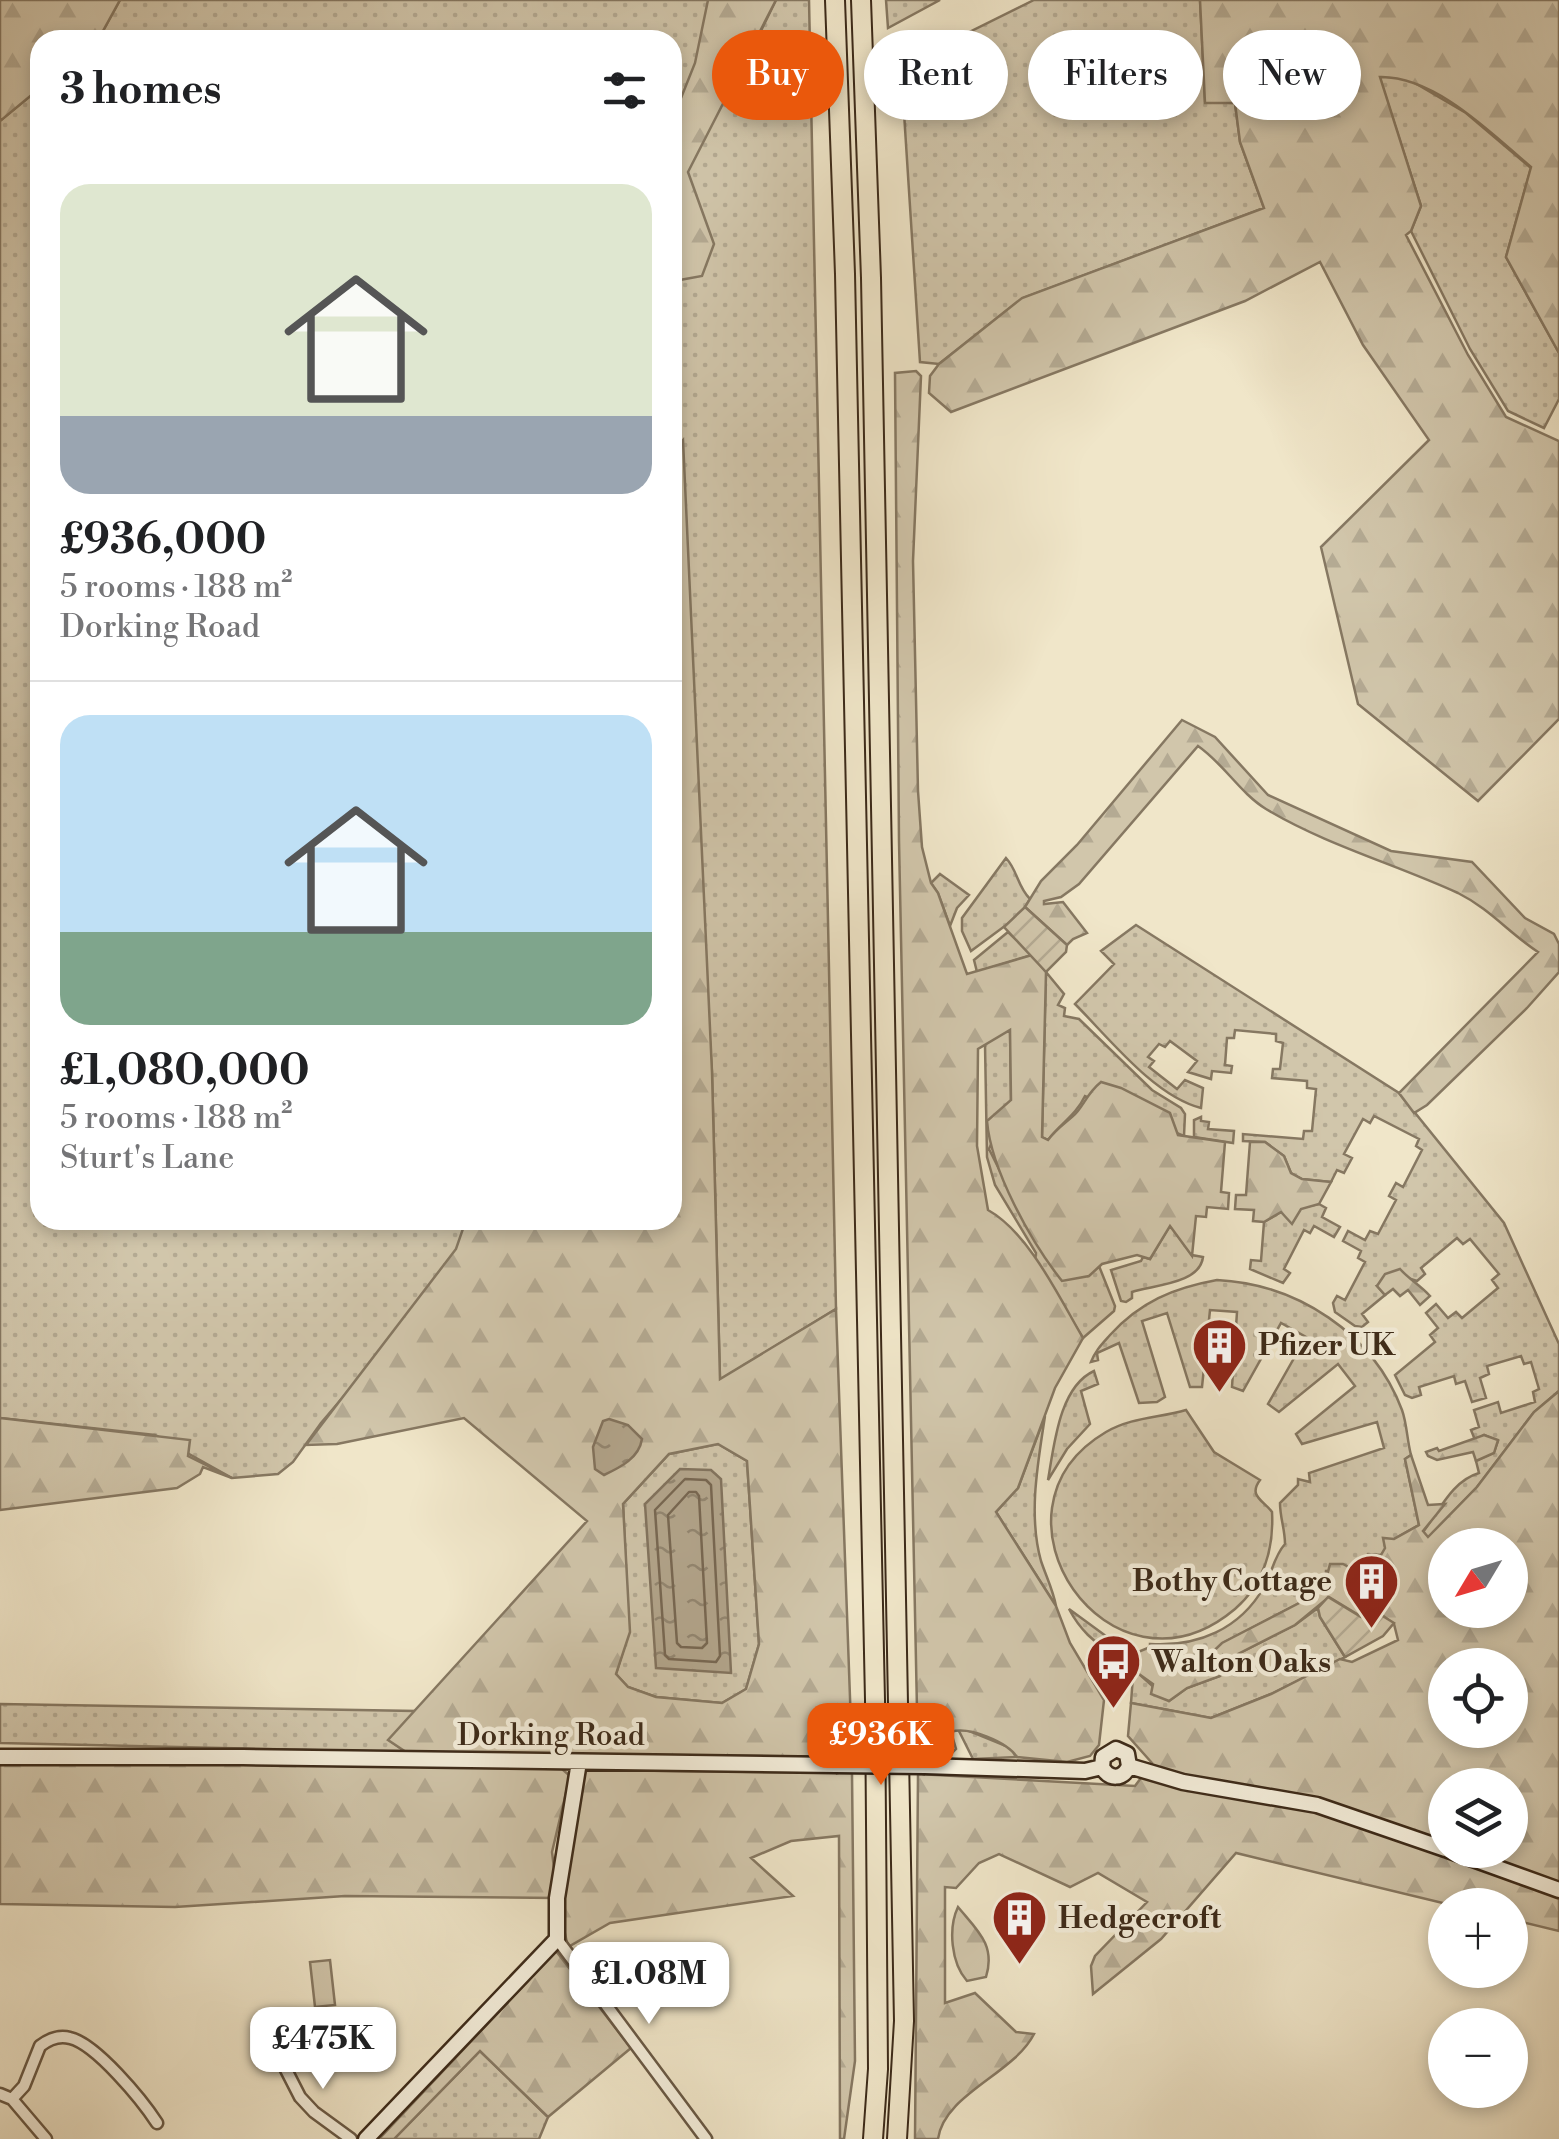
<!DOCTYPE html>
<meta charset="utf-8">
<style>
body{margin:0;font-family:"Libre Bodoni",serif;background:#f6f6f6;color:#202124;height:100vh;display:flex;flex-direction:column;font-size:38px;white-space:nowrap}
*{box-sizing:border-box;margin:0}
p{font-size:32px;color:#757577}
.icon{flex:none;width:55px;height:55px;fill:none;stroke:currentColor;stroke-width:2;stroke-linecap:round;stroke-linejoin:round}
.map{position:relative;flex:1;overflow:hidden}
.drawer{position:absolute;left:30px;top:30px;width:652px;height:1200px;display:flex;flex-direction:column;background:#fff;border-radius:30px;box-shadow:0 5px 15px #0003}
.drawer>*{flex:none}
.banner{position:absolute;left:712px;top:30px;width:695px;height:90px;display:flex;gap:20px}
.needle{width:65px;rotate:232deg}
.fabs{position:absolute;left:1428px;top:1528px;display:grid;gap:20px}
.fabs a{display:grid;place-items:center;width:100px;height:100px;border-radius:50%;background:#fff;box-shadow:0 5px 15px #0003;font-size:50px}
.price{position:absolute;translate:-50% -85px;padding:0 22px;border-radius:20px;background:#fff;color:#222;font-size:32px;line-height:65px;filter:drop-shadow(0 2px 5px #0008)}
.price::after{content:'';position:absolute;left:50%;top:60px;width:30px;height:22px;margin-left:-15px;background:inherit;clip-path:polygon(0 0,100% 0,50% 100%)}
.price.on{background:#ea580c;color:#fff}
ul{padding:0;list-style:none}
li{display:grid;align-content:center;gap:20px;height:530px;padding:0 30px}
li+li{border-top:2px solid #e0e0e0}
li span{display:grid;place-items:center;height:310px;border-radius:30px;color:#555}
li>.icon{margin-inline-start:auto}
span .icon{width:180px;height:180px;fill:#fffc;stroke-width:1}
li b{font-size:42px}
h2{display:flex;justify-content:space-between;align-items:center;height:120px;padding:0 30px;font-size:42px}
.chip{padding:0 35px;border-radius:45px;background:#fff;box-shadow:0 5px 15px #0003;font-size:35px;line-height:90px}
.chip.on{background:#ea580c;color:#fff}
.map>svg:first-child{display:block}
</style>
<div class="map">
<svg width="1559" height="2139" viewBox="0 0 1559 2139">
<defs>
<pattern id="grass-dots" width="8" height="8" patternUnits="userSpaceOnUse" patternTransform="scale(2.5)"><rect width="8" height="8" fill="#d1c6ab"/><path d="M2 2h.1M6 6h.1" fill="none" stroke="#b4aa93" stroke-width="1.8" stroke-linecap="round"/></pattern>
<pattern id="forest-firs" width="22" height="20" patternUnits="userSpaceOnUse" patternTransform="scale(2.5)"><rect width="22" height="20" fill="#d1c6ab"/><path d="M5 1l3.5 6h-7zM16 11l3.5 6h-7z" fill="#b4aa93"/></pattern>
<pattern id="garden-furrows" width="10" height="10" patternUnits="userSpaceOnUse" patternTransform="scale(2.5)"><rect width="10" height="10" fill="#d1c6ab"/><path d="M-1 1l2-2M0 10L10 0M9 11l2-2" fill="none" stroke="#b4aa93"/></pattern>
<pattern id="water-ripples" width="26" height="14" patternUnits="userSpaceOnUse" patternTransform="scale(2.5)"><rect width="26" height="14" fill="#b3a68d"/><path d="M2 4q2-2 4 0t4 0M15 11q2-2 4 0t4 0" fill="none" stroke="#938772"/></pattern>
</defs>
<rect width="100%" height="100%" fill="#f0e6c9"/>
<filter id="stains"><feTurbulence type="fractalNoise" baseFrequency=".002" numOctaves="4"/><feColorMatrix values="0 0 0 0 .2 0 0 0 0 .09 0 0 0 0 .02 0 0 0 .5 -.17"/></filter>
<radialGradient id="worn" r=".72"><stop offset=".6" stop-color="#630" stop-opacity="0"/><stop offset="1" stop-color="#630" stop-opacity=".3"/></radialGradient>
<path fill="url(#grass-dots)" stroke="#867862" stroke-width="2.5" d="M120 0H738L737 80 776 0H809L836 1309 720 1380 712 1072 672 490V40H98Z
M886 0H940L888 28Z
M1034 0H1200L1205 102 1235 103 1240 142 1264 208 1023 298 939 364 920 362 901 66Z
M1379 76 1408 79 1466 113 1531 168 1506 257 1559 353V399L1544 428 1508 411 1470 349 1411 231 1421 206Z
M40 88V1220H494L321 1423 293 1462 278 1474 232 1478 155 1435 0 1418V121Z
M1006 858C1018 871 1017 886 1030 899L1021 914 971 951 962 931V918Z
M940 874 969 895 957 908 950 926 938 893 931 883Z
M1136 925 1399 1093 1504 1223 1559 1344V1391L1534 1412 1477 1487 1428 1538 1423 1532C1440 1510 1452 1481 1479 1473L1476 1461 1494 1452 1498 1441 1484 1435 1475 1440 1471 1430 1479 1427 1474 1410 1498 1402 1501 1413 1535 1402 1533 1392 1539 1389 1531 1362 1524 1364 1521 1356 1487 1366 1489 1374 1480 1378 1486 1398 1472 1402 1465 1381 1456 1384 1454 1376 1419 1387 1421 1395 1412 1398 1405 1395 1395 1375 1435 1342 1430 1335 1438 1328 1426 1313 1436 1304 1448 1318 1456 1312 1462 1318 1498 1288 1492 1280 1499 1274 1470 1239 1463 1244 1457 1238 1421 1268 1425 1274 1417 1281 1408 1278 1377 1286 1385 1295 1362 1314 1368 1322 1362 1327 1355 1326 1335 1312 1333 1303 1337 1296 1345 1300 1365 1262 1358 1258 1361 1251 1343 1241 1348 1231 1365 1240 1370 1231 1378 1234 1396 1200 1389 1196 1396 1183 1403 1187 1422 1150 1416 1146 1419 1139 1374 1116 1370 1123 1363 1119 1344 1154 1352 1158 1344 1173 1337 1170 1331 1182 1302 1179 1291 1173 1284 1156 1265 1142 1243 1141V1134L1303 1139 1304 1131H1312L1316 1089 1307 1088V1081L1272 1078 1273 1069H1280L1283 1043 1276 1041V1034L1235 1030 1234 1038H1227L1225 1065 1232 1066 1231 1073 1212 1071 1211 1079 1188 1072 1197 1061 1170 1041 1165 1047 1159 1044 1148 1057 1154 1061 1149 1067 1177 1089 1185 1080 1203 1088 1201 1108C1154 1096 1109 1038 1075 1004L1114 964 1101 951Z
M1008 932 1032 955 977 972 974 960Z
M1046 972 1064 994 1058 1005 1065 1008 1064 1016 1079 1019 1152 1090 1181 1108 1185 1114 1184 1136 1085 1096C1076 1115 1061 1123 1048 1140L1042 1137Z
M1010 1029 1011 1100 989 1149 1000 1171 1088 1276 1099 1266 1115 1306 1114 1311 1083 1338 1035 1260 1036 1253 995 1185 987 1157 985 1044Z
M1201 1117V1121L1209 1122 1208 1129 1234 1131 1233 1143 1194 1137V1120Z
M1319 1204 1326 1208 1322 1217 1340 1227 1334 1237 1314 1226 1310 1233 1304 1230 1284 1269 1290 1273 1283 1283 1250 1269 1251 1260 1261 1261 1264 1222 1281 1212Z
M1170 1225 1192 1255 1203 1257C1200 1284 1153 1285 1132 1292V1298L1126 1302 1121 1301 1111 1270 1141 1261 1143 1257 1150 1259Z
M1217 1280C1297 1284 1373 1333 1402 1410 1407 1424 1407 1440 1411 1455L1405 1459 1419 1525 1394 1539 1381 1555 1371 1557 1354 1570 1326 1571 1325 1584 1305 1600 1223 1643 1198 1666 1150 1647V1644C1198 1647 1240 1629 1264 1587 1272 1573 1274 1556 1285 1544 1285 1529 1280 1518 1280 1503L1298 1485V1479L1310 1482 1309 1473 1384 1448 1377 1422 1302 1444 1296 1434 1355 1386 1338 1364 1279 1412 1268 1404 1306 1337 1281 1323 1243 1391 1232 1387 1237 1312 1210 1310 1202 1387H1190L1167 1313 1142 1321 1165 1397 1157 1402 1139 1403 1119 1343 1097 1353 1098 1360 1091 1362C1095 1351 1102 1344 1110 1335 1140 1302 1173 1288 1217 1280Z
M1094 1371 1098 1384 1081 1391 1090 1424 1067 1449 1048 1480C1054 1446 1059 1387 1094 1371Z
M1186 1410 1214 1452 1260 1480C1248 1496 1263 1500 1272 1512 1274 1548 1264 1584 1235 1609 1110 1714 972 1511 1106 1432 1132 1417 1159 1418 1186 1410Z
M1045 1416C1038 1462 1028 1515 1041 1561 1046 1576 1053 1590 1056 1606L996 1512 1018 1488Z
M718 1444 747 1461 759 1644 746 1689 722 1703 656 1697 628 1687 616 1674 629 1632 623 1504 669 1454Z
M1318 1608 1320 1617 1345 1657 1271 1694 1211 1718 1131 1703 1134 1662 1139 1674 1169 1701 1187 1688 1220 1676 1238 1654 1295 1625Z
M1069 1609 1110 1639 1114 1650C1095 1647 1078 1626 1069 1609Z
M0 1704 415 1711 389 1740 406 1752 0 1743Z
M962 1728 1011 1748 1017 1757 973 1759 958 1729Z
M480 2051 548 2117 539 2139H394Z"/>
<path fill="url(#forest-firs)" stroke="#867862" stroke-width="2.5" fill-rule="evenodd" d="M0 0H120L98 40H40V88L0 121Z
M708 0H776L688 172 714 244 702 276 680 280 673 285V118L695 63Z
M1200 0H1559V353L1506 257 1531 167C1491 133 1435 76 1380 77L1421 206 1411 231 1406 235 1468 355 1506 417 1559 441V719L1478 801 1358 704 1321 547 1429 440 1363 345 1320 262 1245 301 951 412 929 393 930 376 939 364 1022 298 1264 208 1240 142 1235 103H1205Z
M916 371 921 376 913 561 918 791 922 847 931 883 938 893 967 974 1032 955 1046 972 1042 1137 1048 1140C1056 1129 1064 1124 1073 1116 1083 1108 1086 1094 1101 1082L1121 1088 1170 1113 1178 1135 1225 1142 1221 1192 1229 1193 1228 1209 1207 1207 1206 1217 1196 1216 1192 1256 1170 1226 1150 1259 1137 1255 1102 1264 1089 1276 1062 1281C1031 1242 991 1170 987 1121L1011 1100 1010 1030 978 1049 977 1146 988 1210C1029 1233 1059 1297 1083 1338L1055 1388 1018 1488 996 1512 1056 1606 1070 1643 1104 1700 1099 1745 1090 1756 1067 1762 1017 1757C1007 1742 969 1726 951 1732L956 1749 947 1758H918L899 841 895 373Z
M683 440 712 1072 720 1379 836 1309 852 1753 848 1757 406 1752 388 1740 587 1521 464 1418 337 1444 306 1445 456 1249 466 1220H672V452ZM718 1444 747 1461 759 1644 746 1689 722 1703 656 1697 628 1687 616 1674 630 1632 623 1504 669 1454Z
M1182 720 1215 737 1268 795 1391 851 1472 862 1525 918 1554 934 1559 944V972L1527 1008 1427 1105 1414 1113 1399 1093 1538 952C1509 933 1490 909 1458 893 1395 864 1326 845 1266 809 1240 793 1224 764 1198 746L1079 884 1061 897 1044 901V904L1063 902 1087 933 1073 939 1067 945 1025 907 1041 881 1077 845Z
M1250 1142H1265L1284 1156 1291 1173 1302 1179 1331 1182 1319 1204 1301 1209 1292 1224 1281 1212 1264 1222 1253 1221 1254 1210 1235 1209 1236 1195H1246Z
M1400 1269C1410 1280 1420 1285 1430 1296L1420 1305 1408 1290 1400 1296 1393 1289 1385 1295 1377 1286 1385 1274Z
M1559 1391V1931L1510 1919V1905H1451L1236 1853 1161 1939 1093 1994 1091 1966 1095 1956 1147 1902 1098 1873 1070 1887 999 1854 979 1863 956 1888 945 1887V2003L975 1993 1016 2032 1034 2034C1014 2074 944 2094 938 2139H915L918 1774 1135 1786 1152 1763 1128 1736 1131 1703 1211 1718 1271 1694 1340 1659 1352 1662 1398 1640 1394 1624 1382 1615 1362 1617 1329 1597 1295 1625 1238 1654 1220 1676 1187 1688 1169 1701 1151 1694 1153 1684 1139 1674 1134 1662 1138 1652 1150 1647 1175 1656 1188 1655 1199 1665 1222 1643 1305 1600 1325 1584 1330 1564H1343L1354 1570 1368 1554 1381 1555 1385 1548 1383 1538 1394 1539 1419 1525 1405 1459 1411 1455 1428 1505 1445 1504 1423 1531 1428 1537 1477 1487 1534 1412ZM1445 1545H1510V1610H1445ZM1445 1665H1510V1730H1445ZM1445 1785H1510V1850H1445Z
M0 1418 190 1440 188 1456 232 1478 203 1467 200 1474 177 1488 0 1510Z
M1484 1435 1498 1440 1494 1453 1476 1461 1473 1452 1437 1460 1428 1456 1426 1452 1437 1448 1439 1451Z
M0 1760 562 1769 570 1776 552 1852 557 1892 577 1770 852 1773 855 2061 844 2139H840L839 1836 791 1841 751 1858 793 1896 610 1923 568 1947 557 1898 345 1896 175 1907 0 1904Z
M958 1907C977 1930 996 1945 986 1977L967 1981C951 1963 948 1928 958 1907Z
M556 1951 631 2048 548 2117 480 2051 394 2139H379Z"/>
<path fill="url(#garden-furrows)" stroke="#867862" stroke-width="2.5" d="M1025 907 1067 945 1066 952 1046 972 1004 927Z
M1328 1597 1361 1617 1381 1615 1394 1623 1383 1636 1345 1657 1320 1617 1318 1608Z"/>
<path fill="#d1c6ab" stroke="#867862" stroke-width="2.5" d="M330 1960 335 2005 315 2007 310 1962Z"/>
<path fill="url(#water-ripples)" stroke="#83745f" stroke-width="2.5" d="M609 1419 628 1425 642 1439C639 1458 621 1467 604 1475L595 1469 593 1447 603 1421Z
M680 1469 711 1470 721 1479 731 1673 656 1668 645 1504Z"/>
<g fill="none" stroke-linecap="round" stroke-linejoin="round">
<path stroke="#786853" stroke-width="2.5" d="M685 1479 706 1480 711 1485 720 1656 716 1662 669 1659 665 1655 655 1510Z
M689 1492H696L699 1496 707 1643 702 1648 681 1647 677 1643 668 1515Z"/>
<defs>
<path id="minor" d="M557 1939 706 2139
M279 2056 300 2097 314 2112 351 2139
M0 2094 12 2099 46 2139
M12 2099 24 2086 40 2046C49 2039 59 2035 70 2038 96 2044 142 2100 157 2123"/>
<path id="secondary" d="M0 1757H243L836 1765
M925 1766 1085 1771 1102 1767
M1129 1766 1183 1782 1317 1805 1445 1849
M1102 1767 1103 1757 1116 1749 1127 1754 1129 1766
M1102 1767C1109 1780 1123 1780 1129 1766
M1448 1850 1559 1890
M366 2139 557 1939V1898L579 1762"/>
<path id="motorway" d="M835 0 845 274 875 1700 878 2069 873 2139
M861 0 871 278 904 2021 897 2139"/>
</defs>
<use href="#minor" stroke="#695945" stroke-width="15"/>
<use href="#secondary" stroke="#3c2a19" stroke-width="19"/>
<use href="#motorway" stroke="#3c2a19" stroke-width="22"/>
<use href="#minor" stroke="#f5efdc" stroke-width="10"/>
<use href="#secondary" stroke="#f5efdc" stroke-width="14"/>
<use href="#motorway" stroke="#f0e6c9" stroke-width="18"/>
<defs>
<path id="secondary-bridge" d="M836 1765 925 1766"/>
</defs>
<use href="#secondary-bridge" stroke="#3c2a19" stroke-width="19" stroke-linecap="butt"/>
<use href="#secondary-bridge" stroke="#f5efdc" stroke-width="14"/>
</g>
<defs>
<symbol id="building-pin" viewBox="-11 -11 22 30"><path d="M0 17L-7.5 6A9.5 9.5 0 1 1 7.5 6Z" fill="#8f2418" stroke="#f5efdc"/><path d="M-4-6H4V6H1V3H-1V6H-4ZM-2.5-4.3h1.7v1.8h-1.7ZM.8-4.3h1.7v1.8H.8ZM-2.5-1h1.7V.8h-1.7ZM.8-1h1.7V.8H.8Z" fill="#fff"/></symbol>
<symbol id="bus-pin" viewBox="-11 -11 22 30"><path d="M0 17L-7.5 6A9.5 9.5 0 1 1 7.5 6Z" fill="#8f2418" stroke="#f5efdc"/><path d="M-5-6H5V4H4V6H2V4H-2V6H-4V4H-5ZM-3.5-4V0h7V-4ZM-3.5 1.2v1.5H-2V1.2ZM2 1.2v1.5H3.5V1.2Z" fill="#fff"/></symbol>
</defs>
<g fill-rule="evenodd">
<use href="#building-pin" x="1188" y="1314" width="63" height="86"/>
<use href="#building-pin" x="1340" y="1550" width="63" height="86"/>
<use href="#bus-pin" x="1082" y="1630" width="63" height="86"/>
<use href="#building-pin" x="988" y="1886" width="63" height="86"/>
</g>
<g text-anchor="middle" stroke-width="9" stroke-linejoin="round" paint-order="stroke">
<g font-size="30" font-weight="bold" fill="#3c2a19" stroke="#f5efdc" text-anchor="start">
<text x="1258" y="1355">Pfizer UK</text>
<text x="1332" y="1591" text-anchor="end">Bothy Cottage</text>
<text x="1152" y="1672">Walton Oaks</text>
<text x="1058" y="1928">Hedgecroft</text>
</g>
<g font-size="30" fill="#3c2a19" stroke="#f5efdc">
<text x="551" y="1745">Dorking Road</text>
</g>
</g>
<rect width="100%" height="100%" filter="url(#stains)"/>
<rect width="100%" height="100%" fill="url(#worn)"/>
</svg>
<div class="fabs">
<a><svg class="needle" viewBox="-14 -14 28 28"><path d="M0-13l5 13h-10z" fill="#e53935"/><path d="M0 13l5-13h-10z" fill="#757577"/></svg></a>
<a><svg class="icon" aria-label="locate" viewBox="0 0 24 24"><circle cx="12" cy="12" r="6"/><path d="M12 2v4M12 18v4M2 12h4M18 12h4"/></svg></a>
<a><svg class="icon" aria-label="layers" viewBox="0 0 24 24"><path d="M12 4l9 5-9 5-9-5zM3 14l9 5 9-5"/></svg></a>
<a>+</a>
<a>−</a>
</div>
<b class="price on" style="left:881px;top:1788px">£936K</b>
<b class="price" style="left:649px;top:2027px">£1.08M</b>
<b class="price" style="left:323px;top:2092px">£475K</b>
<div class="banner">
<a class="chip on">Buy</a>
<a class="chip">Rent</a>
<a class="chip">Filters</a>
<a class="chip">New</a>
</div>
<section class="drawer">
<h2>3 homes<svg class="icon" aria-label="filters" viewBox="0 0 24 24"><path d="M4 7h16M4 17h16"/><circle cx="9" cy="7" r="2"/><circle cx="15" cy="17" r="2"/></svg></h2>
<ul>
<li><span style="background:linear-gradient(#dfe7d0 75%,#9aa5b1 0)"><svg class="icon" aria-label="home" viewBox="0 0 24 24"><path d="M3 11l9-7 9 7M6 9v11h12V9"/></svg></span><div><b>£936,000</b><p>5 rooms · 188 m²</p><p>Dorking Road</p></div></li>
<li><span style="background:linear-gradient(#bfe0f5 70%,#7fa58c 0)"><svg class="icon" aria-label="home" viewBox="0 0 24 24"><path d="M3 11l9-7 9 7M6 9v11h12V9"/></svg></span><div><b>£1,080,000</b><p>5 rooms · 188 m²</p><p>Sturt's Lane</p></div></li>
</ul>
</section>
</div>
